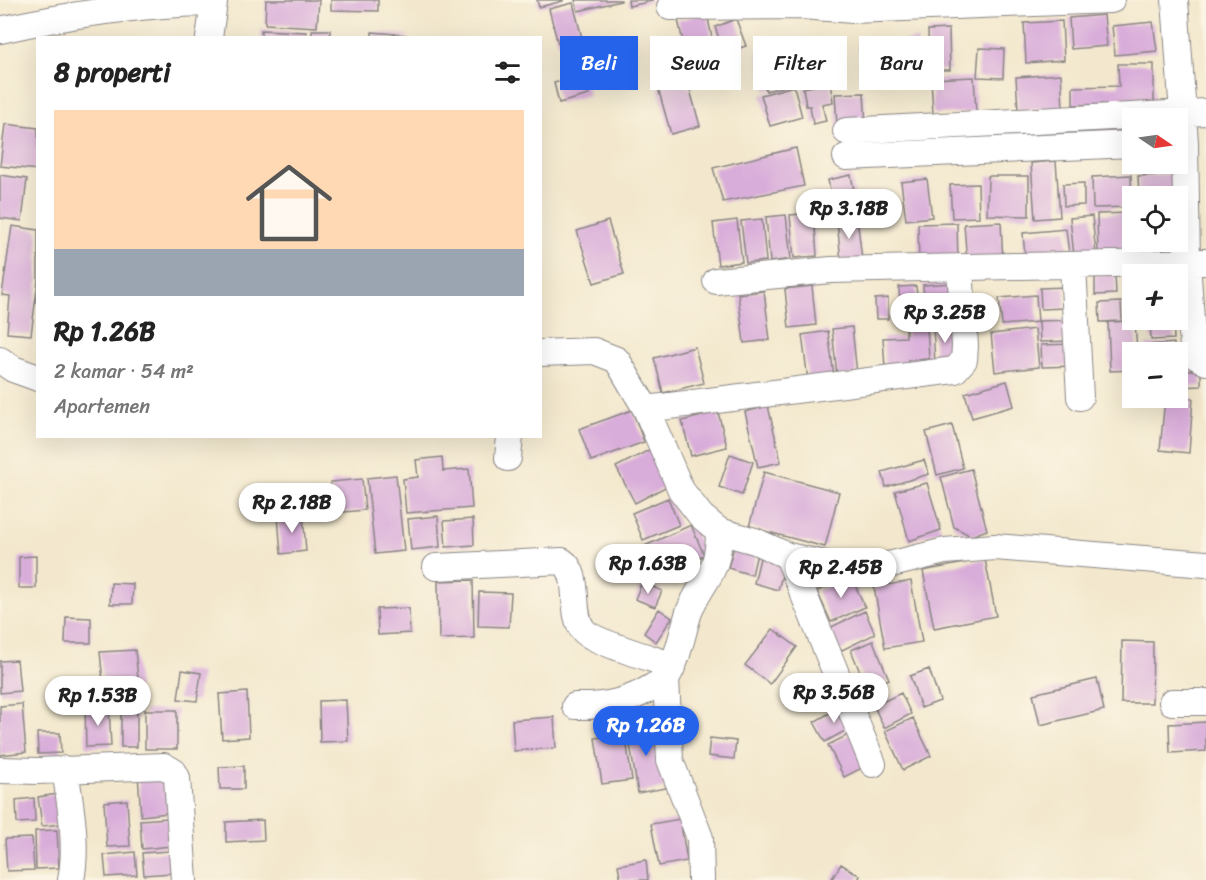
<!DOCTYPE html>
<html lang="id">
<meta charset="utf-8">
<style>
body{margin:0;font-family:Sriracha,sans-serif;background:#f6f6f6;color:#222;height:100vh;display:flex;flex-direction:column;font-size:22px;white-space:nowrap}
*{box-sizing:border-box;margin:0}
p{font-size:20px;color:#767676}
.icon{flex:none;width:33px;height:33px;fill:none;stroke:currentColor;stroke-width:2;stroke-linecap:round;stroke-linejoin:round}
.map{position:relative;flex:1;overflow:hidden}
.sheet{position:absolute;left:36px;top:36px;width:506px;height:402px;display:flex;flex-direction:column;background:#fff;border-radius:0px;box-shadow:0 6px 24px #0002}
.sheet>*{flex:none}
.top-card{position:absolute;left:560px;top:36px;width:556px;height:54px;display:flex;gap:12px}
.needle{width:39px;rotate:103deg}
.fabs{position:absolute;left:1122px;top:108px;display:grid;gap:12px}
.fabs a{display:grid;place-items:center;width:66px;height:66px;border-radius:0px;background:#fff;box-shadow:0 6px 24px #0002;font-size:30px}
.price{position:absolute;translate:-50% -51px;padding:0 14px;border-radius:21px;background:#fff;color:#222;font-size:20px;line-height:39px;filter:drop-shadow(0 2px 3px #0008)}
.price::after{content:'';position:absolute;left:50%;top:36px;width:18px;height:14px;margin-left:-9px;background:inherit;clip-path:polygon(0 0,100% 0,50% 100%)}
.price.active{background:#2563eb;color:#fff}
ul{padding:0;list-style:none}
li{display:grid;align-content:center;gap:12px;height:318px;padding:0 18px}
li+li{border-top:2px solid #e0e0e0}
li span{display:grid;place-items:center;height:186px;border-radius:0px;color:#555}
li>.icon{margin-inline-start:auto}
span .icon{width:108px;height:108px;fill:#fffc;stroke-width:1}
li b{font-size:26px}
h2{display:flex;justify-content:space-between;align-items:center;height:72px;padding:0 18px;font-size:26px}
.chip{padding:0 21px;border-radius:0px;background:#fff;box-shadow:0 6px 24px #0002;font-size:21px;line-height:54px}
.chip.active{background:#2563eb;color:#fff}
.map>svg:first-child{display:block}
</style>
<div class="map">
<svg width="1206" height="880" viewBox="0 0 1206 880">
<rect width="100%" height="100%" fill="#fcf5e5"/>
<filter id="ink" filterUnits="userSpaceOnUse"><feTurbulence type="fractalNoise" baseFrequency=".0167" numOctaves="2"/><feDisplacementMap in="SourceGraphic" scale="12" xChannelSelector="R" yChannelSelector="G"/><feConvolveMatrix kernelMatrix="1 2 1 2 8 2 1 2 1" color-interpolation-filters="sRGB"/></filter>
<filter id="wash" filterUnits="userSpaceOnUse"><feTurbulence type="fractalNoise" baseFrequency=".008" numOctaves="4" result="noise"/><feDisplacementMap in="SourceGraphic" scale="24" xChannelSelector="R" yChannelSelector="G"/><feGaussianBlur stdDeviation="1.35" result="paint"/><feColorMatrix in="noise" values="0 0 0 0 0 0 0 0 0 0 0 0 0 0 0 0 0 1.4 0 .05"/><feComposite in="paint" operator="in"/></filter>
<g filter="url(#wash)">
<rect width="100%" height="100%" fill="#f3e8cd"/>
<g id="blocks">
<path fill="#d9adda" d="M266 0H319L317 27 265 24Z
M331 0H378V11L331 10Z
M537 0H563V1L539 7Z
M575 0H621V1L578 11Z
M628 0H653V1L629 6Z
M573 3 582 38 558 44 549 9Z
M707 13 714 48 686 55 678 20Z
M1104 15 1107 46 1071 49 1069 18Z
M736 19 746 46 724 53 715 27Z
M1062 21 1064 60 1026 63 1024 23Z
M1153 22 1157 51 1115 55 1112 26Z
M949 29 950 70H929L928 30Z
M261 30 306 32 305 38H261Z
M312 30H330V38H312Z
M372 32 407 35V38H372Z
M917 39 921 73 893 76 889 43Z
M884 44 888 69 862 73 859 47Z
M788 45 797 83 766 91 757 52Z
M979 48 1004 49 1003 78 977 77Z
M1118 64H1154V103L1073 105V87L1119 86Z
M1061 74 1063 108 1018 110 1016 77Z
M584 75 589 95 559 103 554 83Z
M974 77 976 112 933 114 931 79Z
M687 79 700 126 671 134 658 88Z
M830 83 833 102 822 104 826 121 813 124 810 106H806L803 88Z
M794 86 802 117 770 126 761 95Z
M864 93 866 125 837 126 835 94Z
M5 124 38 128V170L0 166Z
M796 148 804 186 723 202 713 168Z
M1056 161 1060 217 1035 219 1031 163Z
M1179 174 1178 196H1139L1138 176Z
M0 175 27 179 22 221 0 218Z
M851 175 858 211 835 216 828 180Z
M1131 175 1132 207 1093 208 1092 177Z
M988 176H1029V216L987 215Z
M927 179 932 217 906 220 901 182Z
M1084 183V205L1064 206 1063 184Z
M978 184 979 217 952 218 950 185Z
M814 213 817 256 794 258 790 215Z
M1132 213V242H1139V256L1098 257 1097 214Z
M786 215 791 259 770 262 766 217Z
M1092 216 1096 254 1074 256 1070 218Z
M857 218 862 259 841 262 837 220Z
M762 219 766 261 746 263 741 221Z
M737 220 742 262 718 265 713 223Z
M608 221 624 274 594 283 577 231Z
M1001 222 1003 263 967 264 964 224Z
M957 223 958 263 919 264 918 224Z
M12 226 38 230V281L31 335 7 333 10 296 2 295Z
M1066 229 1069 254 1025 258 1023 233Z
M1143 242H1178L1180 256 1144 257Z
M1115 274 1116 294 1095 295V275Z
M956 283 958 312 925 313 923 285Z
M812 286 816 325 789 328 785 289Z
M916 286 918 304 900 306 899 287Z
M1065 287V308L1041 309 1040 288Z
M764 291 770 340 744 343 738 294Z
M1036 295 1038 322 1002 325 999 298Z
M888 298V319H876L875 299Z
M1121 302 1122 321 1100 322 1099 303Z
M1072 320V341L1040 342 1039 321Z
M1150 320H1173L1174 339 1151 340Z
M1135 321 1137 352H1132V370L1110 371 1108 322Z
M955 326 957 362 935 363 933 327Z
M852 327 857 374 837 376 832 329Z
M927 327 929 359 908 360 909 367 885 368 883 338 906 337V328Z
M1035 329 1039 367 995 372 991 334Z
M828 331 834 376 808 380 802 335Z
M1174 343V352H1146V345Z
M1074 344 1075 366 1042 367 1041 345Z
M695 347 704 383 663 393 654 358Z
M1201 370V386L1178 387V371Z
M1007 381 1014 406 972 418 965 393Z
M1165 398H1193L1189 453 1160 450Z
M768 406 781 462 758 467 745 412Z
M632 410 644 442 591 461 579 429Z
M718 412 727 447 691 456 682 421Z
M952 425 963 468 937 475 926 432Z
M653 448 671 484 635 503 616 467Z
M730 454 753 462 742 495 719 487Z
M442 457 443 471 469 469 472 508 406 513 403 479 418 477 416 460Z
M924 460 929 474 886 487 882 472Z
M971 469 987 530 971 536 954 527 941 477Z
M764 472 839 492 825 547 749 527Z
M396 475 404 551 375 554 367 478Z
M362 479 365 510 334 513 331 482Z
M927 483 941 530 909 541 895 491Z
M668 498 679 525 643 540 632 513Z
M303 514 306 551 281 554 278 517Z
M438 516 440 547 411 550 408 519Z
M473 519 474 545 446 547 444 521Z
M691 525 704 555 649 580 636 550Z
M734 547 757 553 752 575 728 568Z
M761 554 786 561 778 590 754 583Z
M36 556V588H19V557Z
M985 559 996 616 934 628 923 571Z
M851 576 865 607 831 622 817 591Z
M473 580 474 638 439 639 438 581Z
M911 581 922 642 885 648 874 587Z
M642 582 662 591 655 607 635 599Z
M111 583 133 584 132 604H110Z
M479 592 511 593 509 627 478 626Z
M409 608 410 633 378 635 377 609Z
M659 609 672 618 656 642 644 633Z
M865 611 875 634 840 651 829 628Z
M66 617 91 618V643H65Z
M773 629 797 647 770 684 745 665Z
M873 641 889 679 867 689 851 650Z
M1122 641 1153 642 1152 703H1121Z
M135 650 139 688 104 691 100 652Z
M17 660 20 691 0 693V661Z
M929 669 940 701 921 708 910 676Z
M182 670 201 673 197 701 178 699Z
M1097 679 1104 710 1040 725 1033 694Z
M247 692 249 737 222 739 219 694Z
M901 693 911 714 884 728 874 706Z
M346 700 348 741 320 742 319 701Z
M22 704 26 752 0 755V706Z
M843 705 854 726 825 742 814 722Z
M109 706 111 746 86 747 85 707Z
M121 708H137V747H121Z
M145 710H177V749H145Z
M554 717 556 748 514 751 512 720Z
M913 718 931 756 903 770 885 731Z
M655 721 666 788 638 793 627 726Z
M1206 722V751L1170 753 1169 724Z
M37 733H60L61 753 38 754Z
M625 733 632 780 602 784 595 738Z
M852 733 868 765 844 777 828 745Z
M710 738 736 741 734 759 708 756Z
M244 766V789H220L219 767Z
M165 772 168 813 141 816 138 775Z
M58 794 62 824 42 826 38 797Z
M34 798 35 822 17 823 16 800Z
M127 800 130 846 107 847 104 802Z
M168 818 171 846 142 849 140 820Z
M680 819 687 861 659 866 651 824Z
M263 820 264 840 226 842V822Z
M57 830 59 868 36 869 35 831Z
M32 838 34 870 7 871 5 839Z
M170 851 172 873 144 875 142 853Z
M135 852 137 875 106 877 104 855Z
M646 860 648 880H621L618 865Z
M841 864 860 876 858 880H831Z"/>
</g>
</g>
<g filter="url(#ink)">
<use href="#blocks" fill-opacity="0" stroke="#8a8584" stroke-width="1.5"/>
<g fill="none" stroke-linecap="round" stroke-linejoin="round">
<defs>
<path id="street" d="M1175 0 1185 143 1187 263 1193 347 1197 357 1206 362
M670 7 802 6 853 10 1111 0
M0 30C66 15 147 3 214 3L209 38
M846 131 1206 112
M846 157 1132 144
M1073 266 1080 397
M716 281 831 270 1206 262
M540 353 594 351 617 360 646 409 681 490 701 516 719 531 755 541 788 556 848 569 888 565 945 551 995 547 1206 564
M0 360 13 369 38 378
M646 409 955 370 964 360 965 346 960 268
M508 458 510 436
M788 556 873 764
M436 567 562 561C583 575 568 613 584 631 594 642 654 659 671 665
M666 678 670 760 700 838 701 880
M1172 702H1206
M575 706C605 707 628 702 654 686 658 684 664 681 666 678 677 664 683 630 689 612 703 577 719 576 719 531
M65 769C70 804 78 844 71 880
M0 770 37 771 164 766 174 772 177 778 184 880"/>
</defs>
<use href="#street" stroke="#8a8584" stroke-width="28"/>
<use href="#street" stroke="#fff" stroke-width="26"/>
</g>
</g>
</svg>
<div class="fabs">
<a><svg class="needle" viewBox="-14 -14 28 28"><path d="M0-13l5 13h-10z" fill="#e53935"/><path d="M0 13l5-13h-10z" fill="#767676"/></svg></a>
<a><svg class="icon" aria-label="locate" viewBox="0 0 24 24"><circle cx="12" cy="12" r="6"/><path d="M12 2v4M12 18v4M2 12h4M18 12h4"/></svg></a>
<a>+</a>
<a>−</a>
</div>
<b class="price" style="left:849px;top:240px">Rp 3.18B</b>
<b class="price" style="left:945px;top:344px">Rp 3.25B</b>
<b class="price" style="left:292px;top:534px">Rp 2.18B</b>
<b class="price" style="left:648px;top:595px">Rp 1.63B</b>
<b class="price" style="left:841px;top:599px">Rp 2.45B</b>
<b class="price" style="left:834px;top:724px">Rp 3.56B</b>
<b class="price" style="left:98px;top:727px">Rp 1.53B</b>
<b class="price active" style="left:646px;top:757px">Rp 1.26B</b>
<div class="top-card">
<a class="chip active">Beli</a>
<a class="chip">Sewa</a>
<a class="chip">Filter</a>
<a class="chip">Baru</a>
</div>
<section class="sheet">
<h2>8 properti<svg class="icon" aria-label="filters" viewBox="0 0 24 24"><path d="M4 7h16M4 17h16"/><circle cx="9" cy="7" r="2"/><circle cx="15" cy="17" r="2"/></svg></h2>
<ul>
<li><span style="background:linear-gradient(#ffd9b3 75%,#9aa5b1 0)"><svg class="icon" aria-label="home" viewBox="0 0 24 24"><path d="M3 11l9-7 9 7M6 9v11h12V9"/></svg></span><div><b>Rp 1.26B</b><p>2 kamar · 54 m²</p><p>Apartemen</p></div></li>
</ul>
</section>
</div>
